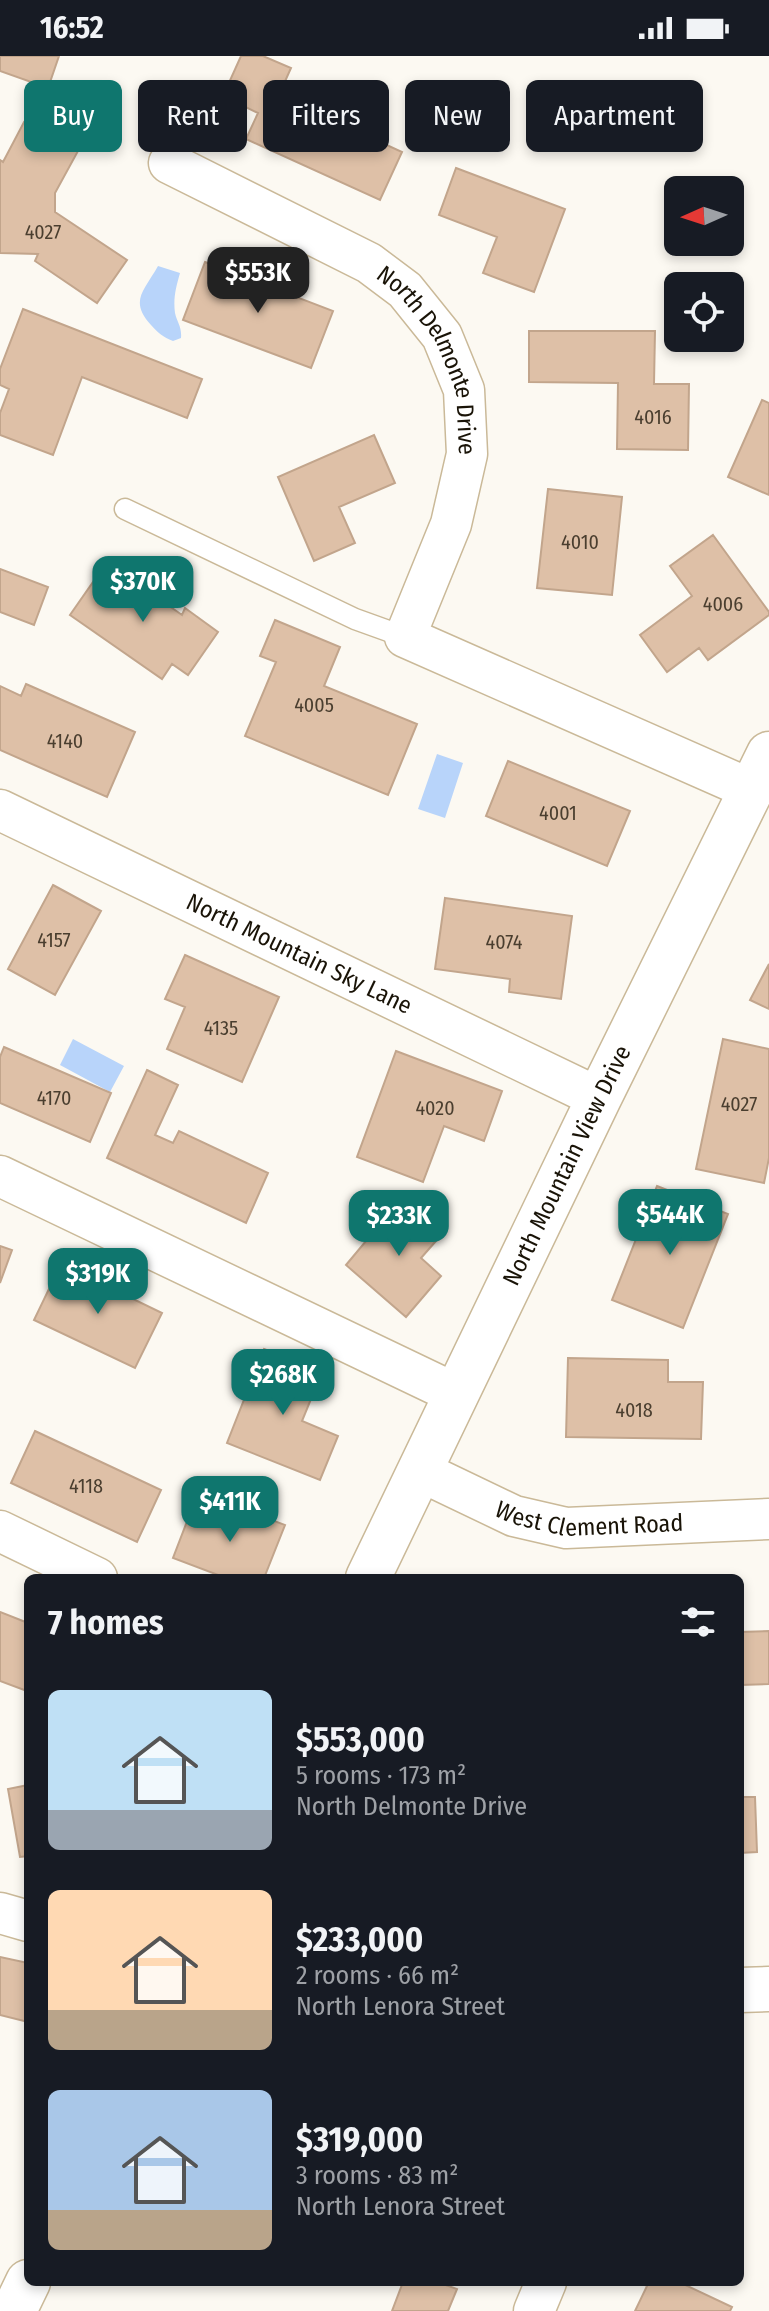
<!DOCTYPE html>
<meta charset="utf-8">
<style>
body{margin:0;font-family:"Fira Sans Condensed",sans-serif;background:#242831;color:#f1f3f6;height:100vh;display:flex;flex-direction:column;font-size:30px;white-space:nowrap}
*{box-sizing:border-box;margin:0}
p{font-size:26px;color:#9ea1a6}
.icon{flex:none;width:44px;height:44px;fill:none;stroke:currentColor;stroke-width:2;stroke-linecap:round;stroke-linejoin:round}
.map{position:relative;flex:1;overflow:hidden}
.side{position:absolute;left:24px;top:1518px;width:720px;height:712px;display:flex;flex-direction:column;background:#171b24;border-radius:12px;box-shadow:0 4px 12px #0003}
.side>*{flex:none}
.hud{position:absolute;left:24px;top:24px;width:722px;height:72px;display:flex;gap:16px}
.needle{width:52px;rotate:267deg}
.controls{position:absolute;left:664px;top:120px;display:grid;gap:16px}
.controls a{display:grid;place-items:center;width:80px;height:80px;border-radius:12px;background:#171b24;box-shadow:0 4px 12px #0003;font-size:40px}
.price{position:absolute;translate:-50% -68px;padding:0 18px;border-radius:16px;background:#0f766e;color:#fff;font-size:26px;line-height:52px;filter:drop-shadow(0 2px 4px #0008)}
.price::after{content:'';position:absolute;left:50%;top:48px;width:24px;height:18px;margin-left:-12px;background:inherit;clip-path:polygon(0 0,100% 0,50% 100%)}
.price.selected{background:#222;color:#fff}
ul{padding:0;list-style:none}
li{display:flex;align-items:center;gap:24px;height:200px;padding:0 24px}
li span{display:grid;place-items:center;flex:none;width:224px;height:160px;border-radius:12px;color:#555}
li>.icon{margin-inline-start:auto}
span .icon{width:96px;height:96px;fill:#fffc;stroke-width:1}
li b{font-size:34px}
h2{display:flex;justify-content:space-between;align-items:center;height:96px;padding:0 24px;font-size:34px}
.chip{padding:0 28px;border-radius:12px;background:#171b24;box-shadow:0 4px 12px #0003;font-size:28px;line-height:72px}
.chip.selected{background:#0f766e;color:#fff}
.status{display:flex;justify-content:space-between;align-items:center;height:56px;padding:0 40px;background:#171b24;direction:ltr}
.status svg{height:22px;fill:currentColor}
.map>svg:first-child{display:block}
</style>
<div class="status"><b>16:52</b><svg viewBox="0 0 49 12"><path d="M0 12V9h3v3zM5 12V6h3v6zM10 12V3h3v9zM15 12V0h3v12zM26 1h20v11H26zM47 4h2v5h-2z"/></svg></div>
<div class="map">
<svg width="769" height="2255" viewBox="0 0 769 2255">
<rect width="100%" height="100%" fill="#fcf9f2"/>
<path fill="#b8d4fa" d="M158 210 180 217C176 231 173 242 175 257 177 266 182 271 181 282L173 285C163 281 158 277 151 269 129 245 144 235 158 210Z
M437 698 463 707 445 762 418 753Z
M73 983 124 1010 110 1036 60 1009Z"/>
<path fill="#dec0a7" stroke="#c2a58c" stroke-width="2" d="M0 0H59L48 32 0 15Z
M241 0H263L291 12 282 32 299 40 306 27 376 59 367 80 402 96 380 144 246 83 258 57 223 40Z
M24 66 78 95 55 137V156L127 204 97 247 35 205 38 198 0 197V104L3 106Z
M456 112 565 153 534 236 483 217 497 181 439 159Z
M205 206 333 255 311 312 183 264Z
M23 253 202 323 187 362 82 321 53 399 0 379V357L9 333 0 329V313Z
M529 275H655L654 328H689L688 394 617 393 618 327 529 326Z
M762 344 769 347V439L728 421Z
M374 379 395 427 339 451 355 487 314 505 278 421Z
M548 433 622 441 612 539 537 532Z
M713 479 769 556V559L708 604 699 592 667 616 640 579 692 540 670 510Z
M107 506 182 559 185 552 218 576 188 619 172 608 162 623 70 559Z
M0 513 48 531 34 569 0 556Z
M275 564 340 591 324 630 417 668 388 739 245 680 276 606 260 600Z
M26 628 135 676 107 741 0 694V630L21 640Z
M508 705 630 755 607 810 486 760Z
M53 829 101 855 55 939 8 913Z
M445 842 572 860 561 943 509 936 510 923 435 913Z
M185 899 279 941 242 1026 167 993 185 951 165 943Z
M769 908V953L750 944Z
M723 983 769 993V1102L764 1127 696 1113Z
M4 991 111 1037 90 1086 0 1047V1001Z
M396 995 502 1035 484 1085 444 1070 423 1126 357 1101Z
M147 1014 178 1029 155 1079 173 1087 179 1075 268 1117 246 1167 107 1102Z
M657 1130 728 1158 683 1272 612 1244Z
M402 1142 443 1177 421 1202 441 1220 406 1261 346 1209Z
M0 1190 12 1194 0 1227Z
M61 1208 162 1257 135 1312 34 1264Z
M264 1293 322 1316 302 1365 338 1380 320 1424 227 1387Z
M568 1302 668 1304V1326H703L701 1383 566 1381Z
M35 1375 161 1434 137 1486 11 1427Z
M232 1449 285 1469 264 1522H226L173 1502 191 1455 224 1468Z
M0 1556 28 1567 27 1635 0 1625Z
M769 1575V1628L740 1629V1576Z
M28 1729V1800L20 1801 8 1733Z
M740 1741H755L757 1796 740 1797Z
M0 1901 28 1907V1966L0 1959Z
M403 2226H437L457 2233 448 2255H392Z
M639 2226H679L732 2251 730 2255H635L647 2230Z"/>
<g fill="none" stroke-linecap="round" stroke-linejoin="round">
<defs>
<path id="lane" d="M125 453 355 563 405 581"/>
<g id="street">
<path id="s1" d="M169 107 369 207 405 234 442 280 464 334 467 398 451 468 405 581 752 734"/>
<path id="s2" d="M0 754 599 1042"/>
<path d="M0 1120 456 1338"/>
<path id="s3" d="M420 1415 514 1460 566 1472 769 1463"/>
<path d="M0 1475 97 1522"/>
<path d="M0 1857 28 1865"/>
<path d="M534 2255 546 2226"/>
</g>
<g id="secondary">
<path id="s4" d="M368 1522 599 1042 769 698"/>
<path d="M740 1934 769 1933"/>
<path d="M14 2255 28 2226"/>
</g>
</defs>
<use href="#lane" stroke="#cab998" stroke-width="23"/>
<use href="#street" stroke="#cab998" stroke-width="43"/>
<use href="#secondary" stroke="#cab998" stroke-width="47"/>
<use href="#lane" stroke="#fff" stroke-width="20"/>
<use href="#street" stroke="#fff" stroke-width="40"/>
<use href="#secondary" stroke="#fff" stroke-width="44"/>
</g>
<g text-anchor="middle" stroke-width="6" stroke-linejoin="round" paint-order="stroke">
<g font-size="20" fill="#4a3e2f">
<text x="43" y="183">4027</text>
<text x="653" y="368">4016</text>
<text x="580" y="493">4010</text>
<text x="723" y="555">4006</text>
<text x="314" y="656">4005</text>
<text x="65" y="692">4140</text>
<text x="558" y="764">4001</text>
<text x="54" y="891">4157</text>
<text x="504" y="893">4074</text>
<text x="221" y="979">4135</text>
<text x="54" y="1049">4170</text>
<text x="739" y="1055">4027</text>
<text x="435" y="1059">4020</text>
<text x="634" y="1361">4018</text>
<text x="86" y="1437">4118</text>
</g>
<g font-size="24" fill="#191307" stroke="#fff">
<text dy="8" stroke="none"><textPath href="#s1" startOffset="344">North Delmonte Drive</textPath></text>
<text dy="8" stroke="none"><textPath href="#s2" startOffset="332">North Mountain Sky Lane</textPath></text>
<text dy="8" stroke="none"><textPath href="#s4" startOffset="458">North Mountain View Drive</textPath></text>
<text dy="8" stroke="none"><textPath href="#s3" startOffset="180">West Clement Road</textPath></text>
</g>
</g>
</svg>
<div class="controls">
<a><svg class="needle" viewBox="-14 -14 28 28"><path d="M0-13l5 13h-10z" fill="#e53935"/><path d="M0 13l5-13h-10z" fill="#9ea1a6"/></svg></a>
<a><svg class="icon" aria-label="locate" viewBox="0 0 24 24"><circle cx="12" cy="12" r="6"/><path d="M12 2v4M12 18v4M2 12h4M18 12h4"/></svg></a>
</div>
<b class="price selected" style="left:258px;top:259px">$553K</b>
<b class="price" style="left:143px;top:568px">$370K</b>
<b class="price" style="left:670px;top:1201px">$544K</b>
<b class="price" style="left:399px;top:1202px">$233K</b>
<b class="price" style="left:98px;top:1260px">$319K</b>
<b class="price" style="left:283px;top:1361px">$268K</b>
<b class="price" style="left:230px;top:1488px">$411K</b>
<div class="hud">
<a class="chip selected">Buy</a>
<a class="chip">Rent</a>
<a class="chip">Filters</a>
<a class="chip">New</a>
<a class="chip">Apartment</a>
</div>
<section class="side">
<h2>7 homes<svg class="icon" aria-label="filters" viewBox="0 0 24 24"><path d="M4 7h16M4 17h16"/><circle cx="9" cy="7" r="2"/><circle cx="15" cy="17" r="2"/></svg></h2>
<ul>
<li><span style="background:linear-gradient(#bfe0f5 75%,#9aa5b1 0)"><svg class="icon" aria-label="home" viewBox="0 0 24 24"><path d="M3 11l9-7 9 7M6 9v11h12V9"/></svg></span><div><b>$553,000</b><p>5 rooms · 173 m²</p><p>North Delmonte Drive</p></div></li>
<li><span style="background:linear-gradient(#ffd9b3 75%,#b9a48a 0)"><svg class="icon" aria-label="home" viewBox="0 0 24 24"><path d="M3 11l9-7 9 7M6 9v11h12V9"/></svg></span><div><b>$233,000</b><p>2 rooms · 66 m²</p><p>North Lenora Street</p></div></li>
<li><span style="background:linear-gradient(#a9c7e8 75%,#b9a48a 0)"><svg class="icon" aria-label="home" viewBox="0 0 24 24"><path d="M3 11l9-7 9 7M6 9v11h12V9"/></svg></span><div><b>$319,000</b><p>3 rooms · 83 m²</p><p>North Lenora Street</p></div></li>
</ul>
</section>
</div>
